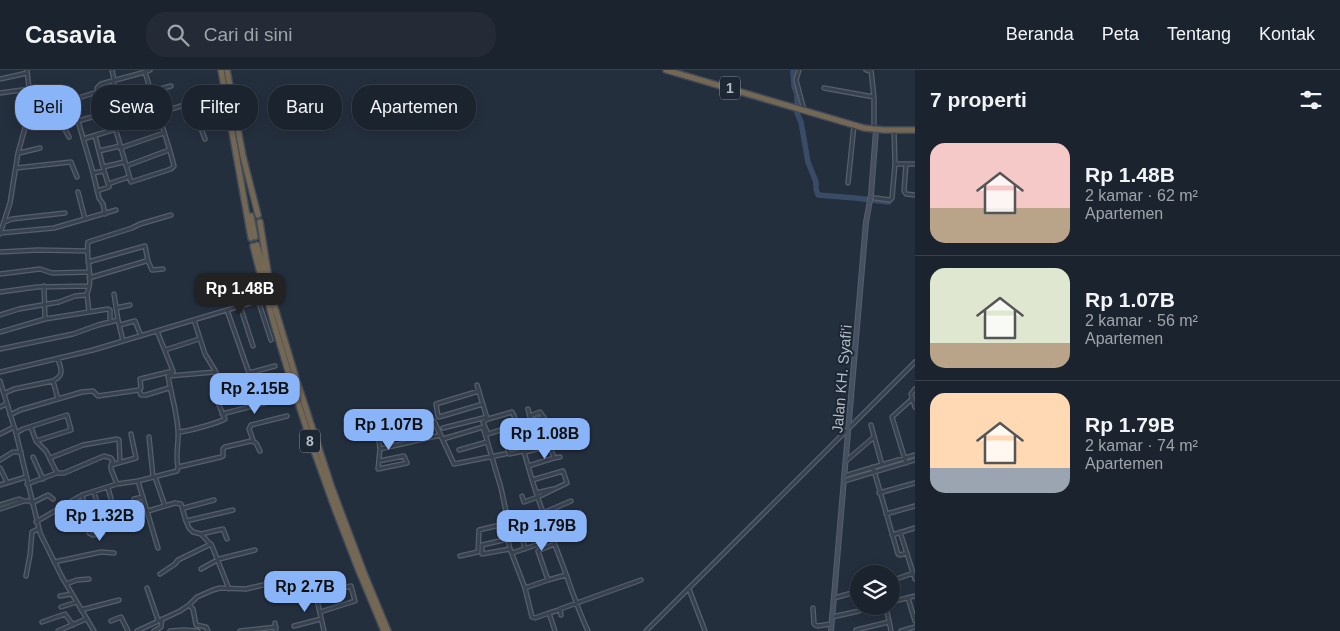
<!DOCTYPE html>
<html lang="id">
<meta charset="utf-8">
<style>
body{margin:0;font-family:Helvetica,sans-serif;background:#242b36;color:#f1f3f6;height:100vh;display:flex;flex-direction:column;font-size:19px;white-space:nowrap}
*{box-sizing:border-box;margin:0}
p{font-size:16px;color:#a0a4aa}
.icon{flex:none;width:28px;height:28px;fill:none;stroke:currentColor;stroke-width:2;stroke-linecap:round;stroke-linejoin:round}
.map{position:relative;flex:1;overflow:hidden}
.panel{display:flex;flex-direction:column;background:#1b232e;width:425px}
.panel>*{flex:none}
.guide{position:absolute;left:15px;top:15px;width:475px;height:45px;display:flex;gap:10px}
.tools{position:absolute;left:850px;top:495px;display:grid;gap:10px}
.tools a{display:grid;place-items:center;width:50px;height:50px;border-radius:50%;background:#1b232e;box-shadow:0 2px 12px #0003,0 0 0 1px #39404a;font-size:25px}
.price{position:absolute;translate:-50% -42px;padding:0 11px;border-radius:10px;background:#8ab4f8;color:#111;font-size:16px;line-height:32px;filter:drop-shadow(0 1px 2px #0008)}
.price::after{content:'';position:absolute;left:50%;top:30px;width:15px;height:11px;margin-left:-8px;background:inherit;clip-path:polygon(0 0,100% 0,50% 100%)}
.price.active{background:#222;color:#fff}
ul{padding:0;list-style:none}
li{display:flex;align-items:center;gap:15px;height:125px;padding:0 15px}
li+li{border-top:1px solid #39404a}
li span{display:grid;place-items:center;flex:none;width:140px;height:100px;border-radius:15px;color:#555}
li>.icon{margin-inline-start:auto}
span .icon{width:60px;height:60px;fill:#fffc;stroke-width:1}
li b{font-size:21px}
h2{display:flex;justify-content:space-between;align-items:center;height:60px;padding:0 15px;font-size:21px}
.tag{padding:0 18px;border-radius:20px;background:#1b232e;box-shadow:0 2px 12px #0003,0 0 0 1px #39404a;font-size:18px;line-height:45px}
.tag.active{background:#8ab4f8;color:#111}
header{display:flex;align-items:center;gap:30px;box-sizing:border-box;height:70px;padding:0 25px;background:#1b232e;border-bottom:1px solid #39404a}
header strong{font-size:24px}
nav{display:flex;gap:28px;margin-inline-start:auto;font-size:18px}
.search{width:350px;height:45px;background:#242b36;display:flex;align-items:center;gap:12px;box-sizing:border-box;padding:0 18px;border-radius:20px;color:#a0a4aa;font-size:19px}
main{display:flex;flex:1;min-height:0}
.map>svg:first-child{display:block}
</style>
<header>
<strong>Casavia</strong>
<div class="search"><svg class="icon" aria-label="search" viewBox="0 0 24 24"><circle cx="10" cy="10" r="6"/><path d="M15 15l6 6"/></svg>Cari di sini</div>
<nav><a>Beranda</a><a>Peta</a><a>Tentang</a><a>Kontak</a></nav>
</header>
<main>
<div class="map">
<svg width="915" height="561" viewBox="0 0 915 561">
<rect width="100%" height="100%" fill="#242f3e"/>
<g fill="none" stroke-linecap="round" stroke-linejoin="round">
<path stroke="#394c67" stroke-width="5.5" d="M793 0 794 16 797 24V43L801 52 808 92 816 112V119L818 125 855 128 889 132"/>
<defs>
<path id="street" d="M112 0 114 10
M145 0V2C154 33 166 64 174 96L171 99 131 112 112 47 99 26 97 18 101 14 145 2 150 0
M799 0 796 10 804 40
M866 0 871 1
M871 0 874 27V59
M0 9 27 3
M824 18 874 27
M0 23 29 19
M126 28 171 16
M72 30 97 22
M118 31 122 44
M105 35 118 31 113 11
M31 36H44L72 30 92 99 99 128 103 134 105 144
M56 43 64 53 63 56 69 67
M158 43 191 33 205 69
M64 53 78 51 110 42
M95 66 103 97
M83 69 159 46
M120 78 164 63
M99 81 120 76
M19 83 40 78
M895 94H915
M906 94 904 121 906 124 915 125
M126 96 169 80
M16 98 71 92 77 107
M93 103 104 101
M848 113 854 55
M108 114 129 107
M97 121 109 117 103 97 124 92
M78 122 85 149
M875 128 890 130 892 128 895 94 894 60
M4 152 12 149 65 143
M0 163 54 158 116 140
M0 164 10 133 18 83 31 36 27 0
M0 182 38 180 88 181
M88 192 145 176 148 191
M0 204 40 199 52 203 89 202
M89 208 146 191H148L152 200 163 199
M44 216 45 249
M0 222 37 217 89 216
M87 224 89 242
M114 224 118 250 123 271
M240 236 253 276
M116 238 130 235
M227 240 249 303 275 296
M0 245 19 239 59 232 75 226 86 225C95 211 85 188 88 172L132 158 140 154 171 145
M120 255 135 251 141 266
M157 261 173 301
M0 262 45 249 108 239 110 240V251
M0 279 73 264 98 255 118 250
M165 280 199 269
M0 302 93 280 257 231 259 233 271 270
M168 306C171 324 177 342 178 361 179 373 175 385 178 397
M169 306 215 302
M0 311 16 363 40 463 62 507 94 561
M53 311 58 329
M477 315 487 348
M915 319 911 324 915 337
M139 320 141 325H146L169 318
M479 321 436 334 438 346 439 347 483 334
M5 323 14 319 53 311C65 305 61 299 58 289
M217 328 280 313
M0 337 6 334 8 336
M528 339 531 351
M222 344 284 328
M10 345 20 340 82 322 93 321 98 326 139 320 141 318 140 309 173 301V302L168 306
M530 346 540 342C549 353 548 363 550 376
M544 347C525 353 506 358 488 364L483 352 488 349 512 342C516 348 518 359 520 367 525 385 530 404 536 422 545 450 556 477 566 504 573 524 579 542 588 561
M871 355 882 395
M31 357 36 371 46 381 57 403H64L104 386 111 388 113 391 111 395
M443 358 487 347
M503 359 509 384 524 381
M178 362C186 362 218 353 225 349L218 333 216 302 205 284 194 250
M16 363 23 359 67 345 71 360 36 371
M538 363 542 377
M0 364 14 357
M149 367 153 407
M443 369 483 357 501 418 510 460 507 466 510 479
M520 369 548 360
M253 370 249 359 251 355 287 346
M380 379 441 365
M459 380 487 372
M525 382 550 376 554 388 560 387
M33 387 43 409
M50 388 83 375 117 369 119 370 120 392
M0 390 13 382H21
M379 391 404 386 407 393 378 399 380 379 378 364 434 351 454 394 505 384
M846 391 874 367
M906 393 892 347 913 328
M528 396 554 388
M873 397 898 484 900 485 907 483
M0 398 7 412
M844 406 915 385
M155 407 165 436
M138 411 177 401 178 397 221 387 223 386V379L225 377 251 371 256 373 260 381
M844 411 915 390
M27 414 57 403
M117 414 111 399V395L136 388 131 364
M0 415 26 407
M108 418 114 440 116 442 120 441
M536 423 553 419
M879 423 915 413
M82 425 86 440 89 463 93 465 103 463 102 451 94 422
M522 426 524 432 538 427 567 413 563 401 532 410
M134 429 143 427
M32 433 48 425 53 429
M0 435 19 429 24 431
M184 438 214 430
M0 439 24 431H31
M148 441 175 433 181 434 186 451 233 440
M543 443 571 431
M886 444 915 436
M186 451 189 458 193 462 201 464 212 476 229 519
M36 452 82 425 117 414 138 411 158 478
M521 462 525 479
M900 462 915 509
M201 464 223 459 227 469
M892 465 915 458
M508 469 482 475V484L510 479 525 518 532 547 535 548 549 543 555 561
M512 483 539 474 534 458
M460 486 478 482 479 460 508 453
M54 492 101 482 114 483
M201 499 219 489 255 480
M160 504 175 494 178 490 211 474
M26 506 30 485 32 462 38 459
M548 510 566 505
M891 511 913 503
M66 514 77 510 89 509
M147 518 158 550
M525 518 548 510 538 481 554 474
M689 519 705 561
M856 521 859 529
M312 525 351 516 355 531 320 542
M60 526 72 524
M834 528 859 521
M908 528 915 551
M891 532 915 526
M189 535 193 539 196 555 206 557 208 561
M886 536 891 561
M61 537 77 532
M813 538 814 554 817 556 831 554
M81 540 119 530
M549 543 559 540
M561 545 560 539 641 510
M832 547 859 541 861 536
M111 551 121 547 128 561
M42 552 65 544 73 555
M275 553 276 561
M294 556 321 549
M856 560 889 552
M58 561 86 549
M137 561 180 541 189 535 197 527 213 520 220 518 246 519 293 508 296 509 317 530 324 561
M154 561 161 557 162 549
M170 561 184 560
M183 561 184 560 198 561
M240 561 276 557
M646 561 915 292
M901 561 915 557"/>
<path id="secondary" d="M831 561 866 152 871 125 876 60"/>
<path id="highway" d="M221 0 251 168
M227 0 243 86 258 145
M666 0 864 58 884 60H915
M251 146 255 167
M260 152 272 228 296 308 332 418 364 503 388 561
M257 175 266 208
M253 176C286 308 330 436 384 561"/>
</defs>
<use href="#street" stroke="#565f6c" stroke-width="5.5"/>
<use href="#secondary" stroke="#565f6c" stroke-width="6"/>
<use href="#highway" stroke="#434c59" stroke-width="8"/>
<use href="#street" stroke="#38414e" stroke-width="3"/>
<use href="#secondary" stroke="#465061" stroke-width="4"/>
<use href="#highway" stroke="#746855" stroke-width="5"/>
</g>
<g text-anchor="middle" stroke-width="4" stroke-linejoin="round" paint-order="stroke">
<g fill="#1d2633" stroke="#878f9c" stroke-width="1">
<rect x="720" y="6.5" width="20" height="23" rx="4"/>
<rect x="300" y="359.5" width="20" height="23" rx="4"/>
</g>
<g font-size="14" font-weight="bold" fill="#b4bcc9">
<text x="730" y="23">1</text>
<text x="310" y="376">8</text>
</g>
<g font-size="15" fill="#b4bcc9" stroke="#1d2633">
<text transform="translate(842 309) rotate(-85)" y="5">Jalan KH. Syafi'i</text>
</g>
</g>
</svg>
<div class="tools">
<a><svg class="icon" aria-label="layers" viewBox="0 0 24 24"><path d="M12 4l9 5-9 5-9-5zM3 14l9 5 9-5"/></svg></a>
</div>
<b class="price active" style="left:240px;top:245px">Rp 1.48B</b>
<b class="price" style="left:255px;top:345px">Rp 2.15B</b>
<b class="price" style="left:389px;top:381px">Rp 1.07B</b>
<b class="price" style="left:545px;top:390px">Rp 1.08B</b>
<b class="price" style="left:100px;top:472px">Rp 1.32B</b>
<b class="price" style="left:542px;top:482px">Rp 1.79B</b>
<b class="price" style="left:305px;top:543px">Rp 2.7B</b>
<div class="guide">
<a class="tag active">Beli</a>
<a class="tag">Sewa</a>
<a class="tag">Filter</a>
<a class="tag">Baru</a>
<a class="tag">Apartemen</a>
</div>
</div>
<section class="panel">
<h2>7 properti<svg class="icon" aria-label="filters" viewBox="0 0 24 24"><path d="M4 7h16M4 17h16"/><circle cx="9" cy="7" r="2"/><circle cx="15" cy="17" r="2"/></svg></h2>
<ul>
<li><span style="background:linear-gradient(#f6c9c9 65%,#b9a48a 0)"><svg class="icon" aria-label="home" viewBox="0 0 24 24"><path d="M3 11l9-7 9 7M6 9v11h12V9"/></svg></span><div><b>Rp 1.48B</b><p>2 kamar · 62 m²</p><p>Apartemen</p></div></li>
<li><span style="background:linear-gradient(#dfe7d0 75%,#b9a48a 0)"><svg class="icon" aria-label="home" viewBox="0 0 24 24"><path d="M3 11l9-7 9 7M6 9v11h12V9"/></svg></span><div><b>Rp 1.07B</b><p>2 kamar · 56 m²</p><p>Apartemen</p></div></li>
<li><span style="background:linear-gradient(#ffd9b3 75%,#9aa5b1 0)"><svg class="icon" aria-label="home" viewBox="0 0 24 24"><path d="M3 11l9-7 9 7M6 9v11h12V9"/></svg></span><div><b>Rp 1.79B</b><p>2 kamar · 74 m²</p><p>Apartemen</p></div></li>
</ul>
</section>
</main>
